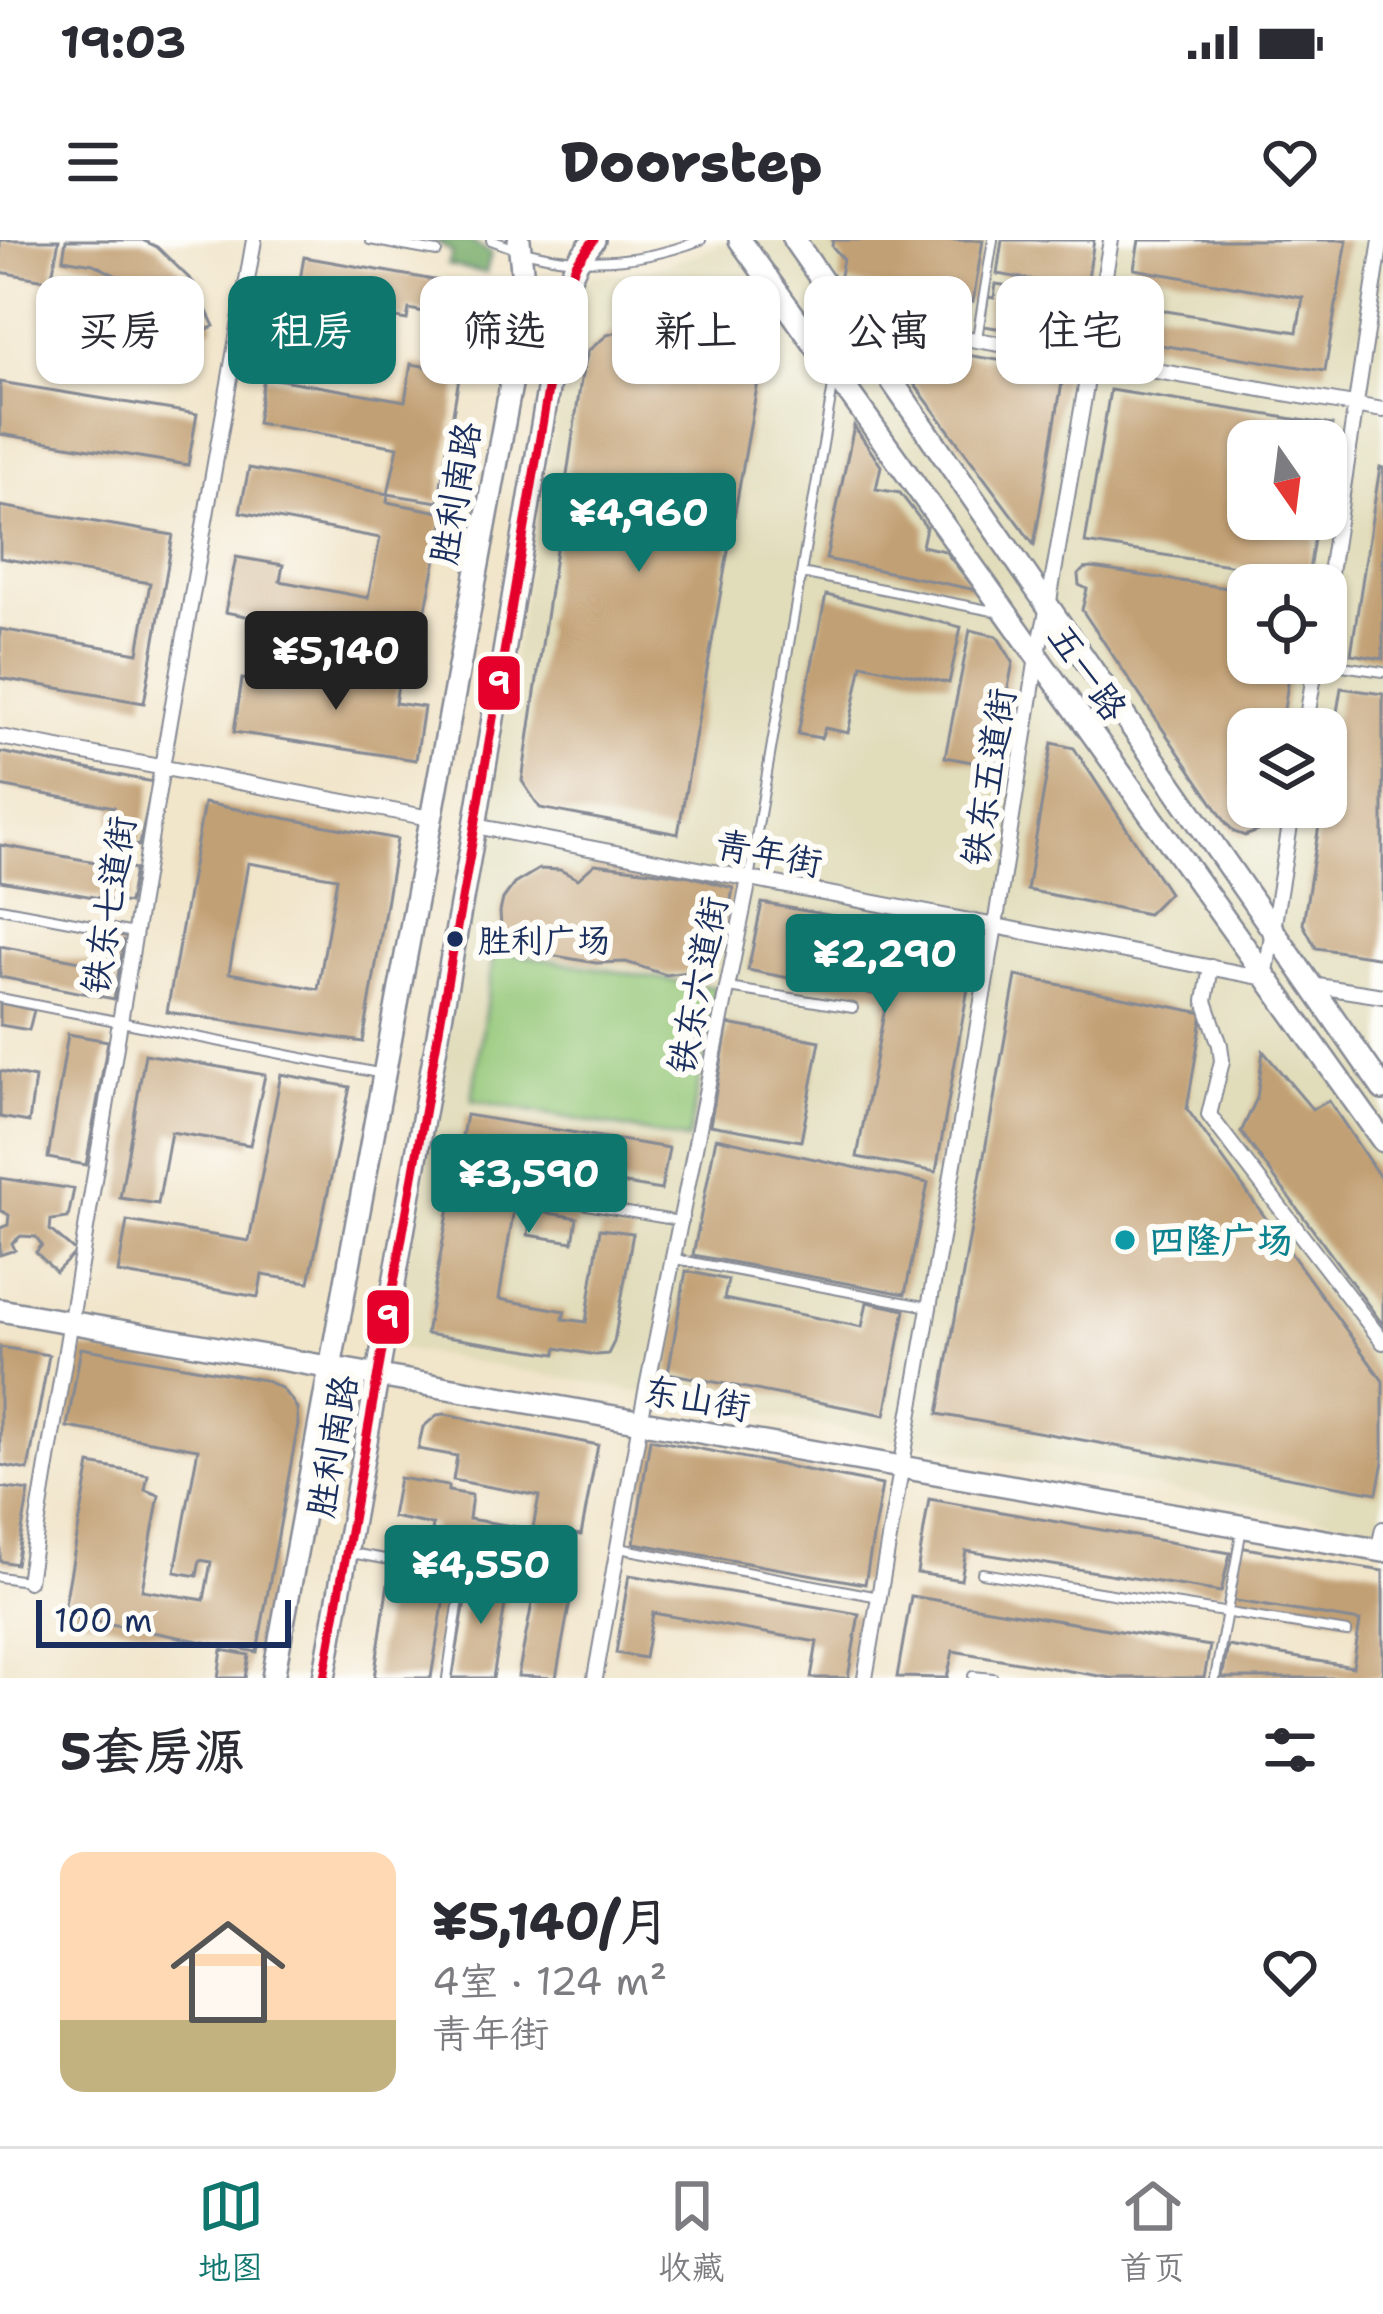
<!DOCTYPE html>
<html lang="zh">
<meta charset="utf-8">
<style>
body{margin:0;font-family:"Shantell Sans","LXGW WenKai TC",sans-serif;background:#f2f2f3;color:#2b2b33;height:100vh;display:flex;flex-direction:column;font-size:45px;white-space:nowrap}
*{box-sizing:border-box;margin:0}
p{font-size:39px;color:#7c7c81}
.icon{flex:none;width:66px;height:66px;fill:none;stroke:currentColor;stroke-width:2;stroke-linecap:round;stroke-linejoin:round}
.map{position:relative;height:1438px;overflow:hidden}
.drawer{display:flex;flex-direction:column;background:#fff;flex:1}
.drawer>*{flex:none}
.top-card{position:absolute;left:36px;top:36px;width:1311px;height:108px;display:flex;gap:24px}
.needle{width:78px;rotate:166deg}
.buttons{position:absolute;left:1227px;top:180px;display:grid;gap:24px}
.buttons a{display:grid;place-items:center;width:120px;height:120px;border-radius:24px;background:#fff;box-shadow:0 3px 9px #0004;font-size:60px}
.scale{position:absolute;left:36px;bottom:30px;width:255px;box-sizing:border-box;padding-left:12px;border:6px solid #1b2f5e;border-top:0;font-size:33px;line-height:42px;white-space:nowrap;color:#1b2f5e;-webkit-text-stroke:9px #fdfcf7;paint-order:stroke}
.price{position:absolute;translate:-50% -102px;padding:0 27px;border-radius:12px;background:#0f766e;color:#fff;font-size:39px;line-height:78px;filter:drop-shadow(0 3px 6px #0008)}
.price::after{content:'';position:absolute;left:50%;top:72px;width:36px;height:27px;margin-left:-18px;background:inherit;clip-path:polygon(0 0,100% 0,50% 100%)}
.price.current{background:#222;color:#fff}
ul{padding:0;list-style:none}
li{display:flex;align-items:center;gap:36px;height:300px;padding:0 60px}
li+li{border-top:3px solid #e1e1e2}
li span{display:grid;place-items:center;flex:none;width:336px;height:240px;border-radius:24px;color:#555}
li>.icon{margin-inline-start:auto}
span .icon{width:144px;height:144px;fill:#fffc;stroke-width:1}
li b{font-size:51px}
h2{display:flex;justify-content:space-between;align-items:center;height:144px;padding:0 60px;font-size:51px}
.tag{padding:0 42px;border-radius:24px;background:#fff;box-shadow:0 3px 9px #0004;font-size:42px;line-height:108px}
.tag.current{background:#0f766e;color:#fff}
.status{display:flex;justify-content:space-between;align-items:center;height:84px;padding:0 60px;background:#fff;direction:ltr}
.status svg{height:33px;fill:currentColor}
header{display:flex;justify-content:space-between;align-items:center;height:156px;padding:0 60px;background:#fff;font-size:54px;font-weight:800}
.tab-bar{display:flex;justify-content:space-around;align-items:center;height:168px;border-top:3px solid #e1e1e2;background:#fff;font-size:33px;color:#7c7c81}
.tab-bar a{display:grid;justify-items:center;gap:6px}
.tab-bar .current{color:#0f766e}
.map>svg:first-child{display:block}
</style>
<div class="status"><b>19:03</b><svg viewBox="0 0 49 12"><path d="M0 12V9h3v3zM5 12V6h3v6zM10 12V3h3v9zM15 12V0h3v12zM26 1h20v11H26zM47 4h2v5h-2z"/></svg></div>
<header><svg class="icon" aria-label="menu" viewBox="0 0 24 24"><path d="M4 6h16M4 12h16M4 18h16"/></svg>Doorstep<svg class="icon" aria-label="heart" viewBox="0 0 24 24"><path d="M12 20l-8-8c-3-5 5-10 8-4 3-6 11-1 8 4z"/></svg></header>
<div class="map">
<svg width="1383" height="1438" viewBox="0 0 1383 1438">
<rect width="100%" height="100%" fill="#fdfcf7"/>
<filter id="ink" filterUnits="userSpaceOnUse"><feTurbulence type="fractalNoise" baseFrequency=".00833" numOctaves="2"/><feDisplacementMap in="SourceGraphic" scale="24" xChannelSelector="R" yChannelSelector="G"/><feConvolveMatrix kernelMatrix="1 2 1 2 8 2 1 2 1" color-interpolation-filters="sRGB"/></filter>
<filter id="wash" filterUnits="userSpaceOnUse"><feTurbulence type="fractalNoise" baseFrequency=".004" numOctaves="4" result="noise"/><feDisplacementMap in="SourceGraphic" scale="48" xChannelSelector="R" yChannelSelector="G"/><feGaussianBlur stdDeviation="2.7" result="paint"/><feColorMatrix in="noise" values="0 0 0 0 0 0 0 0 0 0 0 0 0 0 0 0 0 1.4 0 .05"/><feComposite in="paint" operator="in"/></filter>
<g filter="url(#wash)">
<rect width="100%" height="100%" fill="#f1e5ca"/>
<path fill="#e1dcba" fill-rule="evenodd" d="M734 0H1383V1289L393 1107 580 35 626 34 655 28ZM1248 201H1326V279H1248ZM1248 345H1326V423H1248ZM1248 489H1326V567H1248Z"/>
<path fill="#95c879" stroke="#587c6c" stroke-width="3" d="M494 711 717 748 688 900 472 860Z"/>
<path fill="#78ac69" stroke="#4a6e64" stroke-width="3" d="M424 0H468L491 13 486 33 448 25 452 12 437 2Z"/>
<g id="blocks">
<path fill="#c2a074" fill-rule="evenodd" d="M0 0H59L51 41 0 32Z
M66 0H142L157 7 193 42 214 86 181 103 151 61 133 44 93 24 63 19Z
M833 0H983L973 62 839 41 843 19 832 6Z
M1002 0H1094L1078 101 984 86 988 57 994 58 996 44 1069 55 1070 46 997 34Z
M1139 0H1347L1325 131 1122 99 1128 65 1297 92 1303 58 1134 29Z
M304 17 485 49 475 105 440 99 444 76 409 69 407 80 374 74 375 65 339 59 335 81 294 74Z
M634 87 763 113 678 594 540 568 522 541 581 140 588 111 607 95Z
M266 94 305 101 304 105 389 119 386 136 301 122 302 115 264 108Z
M930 109 1064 131 1034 305 903 129Z
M411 124 460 132 438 262 388 254 398 207 257 183 264 137 405 161Z
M0 142 197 174 188 225 0 194Z
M1110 150 1332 185 1329 201H1248V279H1317L1308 337 1085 303Z
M854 186 881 226 876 249 900 253 926 287 922 306 945 311 976 350 826 319Z
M1380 227 1383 228V419L1351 414Z
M249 228 388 254 387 262 445 273 418 409 225 372 236 317 283 325 280 341 368 358 380 298 240 272Z
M0 266 173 295 144 463 0 438V389L138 413 150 343 0 318Z
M1092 328 1248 351V423H1291L1281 489H1248V567H1268L1258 591 1245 596 1234 592 1227 584 1082 370 1087 349 1079 345 1078 335 1084 329Z
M826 355 961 387 949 443 862 424 848 493 825 488 821 498 798 494Z
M970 390 997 396 1013 422 993 526 945 517Z
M343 418 401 427 395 463 424 467 416 520 234 492 242 439 338 454Z
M1341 448 1383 454V718L1316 708 1303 684 1322 567H1326V539Z
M1052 503 1074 508 1169 653 1148 674 1027 650Z
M0 512 153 542 139 606 108 599 114 567 0 546Z
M204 563 397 599 363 802 167 772ZM248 623 337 638 318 749 229 733Z
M0 605 135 629 129 663 0 641Z
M595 624 690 636 733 648 723 707 714 723 687 732 666 735 626 722 596 723 504 707 507 698 501 687 500 672 503 659 514 644 539 629 560 630 578 639Z
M762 663 976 702 936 932 857 917 887 757 748 730Z
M98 696 124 701 114 759 0 737V706L91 723Z
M1016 736 1203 773 1187 869 1383 1141V1221L1377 1253 938 1174Z
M0 763 34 770 29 790 0 785Z
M728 784 820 801 801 901 710 885Z
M68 794 108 801 86 925 48 918Z
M1263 811 1312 869 1329 861 1383 942V1085L1241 892 1257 858Z
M145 814 265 835 250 905 171 892 158 964 120 958Z
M0 831 35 838 29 882 0 877Z
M281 834 350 847 309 1042 262 1035 258 1057 118 1033 127 981 249 1001Z
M466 875 669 908 661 950 525 927 519 962H515L499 1059 565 1071 563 1079 586 1082 600 989 633 993 614 1102 608 1114 596 1115 557 1108 556 1114 426 1094Z
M716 898 928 943 905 1054 693 1015Z
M0 938 74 949 68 978 51 980 50 990 76 1012 56 1032 36 1012 42 1005 36 997 21 996 12 1003 15 1010 0 1015V988L8 985 9 975 0 970Z
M532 970 577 978 573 1002 528 995Z
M686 1031 728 1040 724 1059 862 1087 867 1062 905 1070 885 1175 668 1133Z
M0 1107 49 1115 28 1230 0 1225Z
M81 1108 264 1140 281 1148 293 1162 297 1169 298 1185 257 1412 63 1375 90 1224 148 1235 145 1250 159 1255 142 1350 204 1360 211 1322 200 1320 197 1336 175 1332 198 1209 67 1187Z
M445 1174 598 1205 581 1295 533 1288 539 1256 453 1240 457 1216 418 1209 423 1187 437 1175Z
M650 1199 882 1245 865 1344 634 1303Z
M399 1238 448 1246V1251L472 1255 469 1279 524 1288 519 1319 430 1306 433 1285 392 1277Z
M0 1247 29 1251 16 1324 0 1321Z
M929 1259 1230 1313 1221 1352 966 1311 961 1340 917 1333Z
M1239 1307 1383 1331V1438H1222L1228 1406 1353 1427 1360 1381 1230 1360Z
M529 1318 576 1328 556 1438 518 1436 533 1358 521 1355Z
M470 1333 509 1340 493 1438H452Z
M629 1335 859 1374 848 1438H811L817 1402 653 1373 645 1418 616 1413Z
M389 1336 446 1346 431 1438H374Z
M911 1356 1210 1406 1204 1438H1111L953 1411 947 1438 897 1437Z
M222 1410 249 1415 245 1438H218Z"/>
</g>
</g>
<g filter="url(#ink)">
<use href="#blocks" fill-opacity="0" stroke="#868a94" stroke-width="3"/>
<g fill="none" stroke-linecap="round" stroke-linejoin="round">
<defs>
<path id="lane" d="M370 0 437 12
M491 0C562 28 630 27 701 0
M977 98 993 0
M801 333 998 372
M1322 423 1383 432
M749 639 834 140
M0 668 134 693
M729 748 853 768
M0 758 383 834
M535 956 679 981
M675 1019 929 1067
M619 1308 879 1357
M351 1313 463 1333 447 1438
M982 1333 1347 1392
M0 1337 26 1341
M973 1436 993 1438
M1215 1438 1242 1288"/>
<path id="street" d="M848 78 1383 170
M1326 359 1381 0
M1305 489 1316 423
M0 497 430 578
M475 586 1265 738 1293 567
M1211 727 1205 761 1220 805 1222 821 1209 875 1383 1102
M1311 745 1383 756
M1378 1311 1383 1289
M28 1341 162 527 254 0
M595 1438 640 1182 749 639
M865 1438 995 686 1037 417 1048 367 1111 0"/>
<path id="secondary" d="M740 0 1383 901
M794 0 1383 849
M0 1070 1383 1311"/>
<path id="primary" d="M273 1438 517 112 523 40 519 0
M324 1438 475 586 565 48 577 22 594 0"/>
</defs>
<use href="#lane" stroke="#868a94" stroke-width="12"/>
<use href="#street" stroke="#868a94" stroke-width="18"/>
<use href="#secondary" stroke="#868a94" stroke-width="26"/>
<use href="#primary" stroke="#868a94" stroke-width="26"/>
<use href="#lane" stroke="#fff" stroke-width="8"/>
<use href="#street" stroke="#fff" stroke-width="14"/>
<use href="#secondary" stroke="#fff" stroke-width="21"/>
<use href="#primary" stroke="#fff" stroke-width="21"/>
<defs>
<path id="bus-1" d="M324 1438 475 586 565 48 577 22 594 0"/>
</defs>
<use href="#bus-1" stroke="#fdfcf7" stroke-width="18"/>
<use href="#bus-1" stroke="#e4002b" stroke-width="9"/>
</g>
</g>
<circle fill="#1b2f5e" stroke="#fdfcf7" stroke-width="4.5" cx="455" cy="699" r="10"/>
<circle fill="#0f9aa8" stroke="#fdfcf7" stroke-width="4.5" cx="1125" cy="1000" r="12"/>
<g text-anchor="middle" stroke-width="12" stroke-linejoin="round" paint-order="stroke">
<g font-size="33" fill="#1b2f5e" stroke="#fdfcf7" text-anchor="start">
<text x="478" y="712">胜利广场</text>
</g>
<g font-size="36" fill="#1b2f5e" stroke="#fdfcf7">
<text transform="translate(455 253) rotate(-80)" y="13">胜利南路</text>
<text transform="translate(1088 432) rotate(55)" y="13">五一路</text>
<text transform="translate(988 537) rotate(-81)" y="13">铁东五道街</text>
<text transform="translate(769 613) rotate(11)" y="13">青年街</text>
<text transform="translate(108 665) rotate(-81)" y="13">铁东七道街</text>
<text transform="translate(697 745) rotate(-79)" y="13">铁东六道街</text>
<text transform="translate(697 1158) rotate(10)" y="13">东山街</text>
<text transform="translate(332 1206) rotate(-80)" y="13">胜利南路</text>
</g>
<g font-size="36" font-weight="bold" fill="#0d838f" stroke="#fdfcf7" text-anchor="start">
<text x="1149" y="1013">四隆广场</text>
</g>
</g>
<g stroke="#fdfcf7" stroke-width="4.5">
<rect x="476" y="414" width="46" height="58" rx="12" fill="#e4002b"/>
<rect x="365" y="1048" width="46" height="58" rx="12" fill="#e4002b"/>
</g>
<g font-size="33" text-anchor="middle" font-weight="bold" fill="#fff">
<text x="499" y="454">9</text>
<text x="388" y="1088">9</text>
</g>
</svg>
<div class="buttons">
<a><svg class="needle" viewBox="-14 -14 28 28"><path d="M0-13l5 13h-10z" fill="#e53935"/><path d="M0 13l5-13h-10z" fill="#7c7c81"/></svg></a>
<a><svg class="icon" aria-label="locate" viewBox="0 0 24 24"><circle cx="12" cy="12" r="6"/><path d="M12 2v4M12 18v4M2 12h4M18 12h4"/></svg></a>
<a><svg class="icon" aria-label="layers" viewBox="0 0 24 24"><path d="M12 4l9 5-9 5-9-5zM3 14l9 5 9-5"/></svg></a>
</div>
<div class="scale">100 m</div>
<b class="price" style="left:639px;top:335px">¥4,960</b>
<b class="price current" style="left:336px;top:473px">¥5,140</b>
<b class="price" style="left:885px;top:776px">¥2,290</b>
<b class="price" style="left:529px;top:996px">¥3,590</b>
<b class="price" style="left:481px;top:1387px">¥4,550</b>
<div class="top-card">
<a class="tag">买房</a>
<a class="tag current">租房</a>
<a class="tag">筛选</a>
<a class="tag">新上</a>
<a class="tag">公寓</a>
<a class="tag">住宅</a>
</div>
</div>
<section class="drawer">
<h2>5套房源<svg class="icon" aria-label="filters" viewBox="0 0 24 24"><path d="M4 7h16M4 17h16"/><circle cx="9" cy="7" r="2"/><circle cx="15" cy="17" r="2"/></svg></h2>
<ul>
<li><span style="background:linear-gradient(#ffd9b3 70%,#c2b280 0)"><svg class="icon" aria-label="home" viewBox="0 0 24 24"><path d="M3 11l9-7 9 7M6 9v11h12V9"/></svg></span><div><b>¥5,140/月</b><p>4室 · 124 m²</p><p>青年街</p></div><svg class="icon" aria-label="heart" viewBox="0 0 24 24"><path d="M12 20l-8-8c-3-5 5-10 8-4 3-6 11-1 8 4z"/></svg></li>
</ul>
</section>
<nav class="tab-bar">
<a class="current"><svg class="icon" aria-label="map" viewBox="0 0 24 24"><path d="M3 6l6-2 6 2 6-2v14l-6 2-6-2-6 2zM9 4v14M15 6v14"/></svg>地图</a>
<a><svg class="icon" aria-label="saved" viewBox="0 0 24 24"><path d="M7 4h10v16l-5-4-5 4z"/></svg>收藏</a>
<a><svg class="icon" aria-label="home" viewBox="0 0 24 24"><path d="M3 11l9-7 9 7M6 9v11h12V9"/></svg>首页</a>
</nav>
